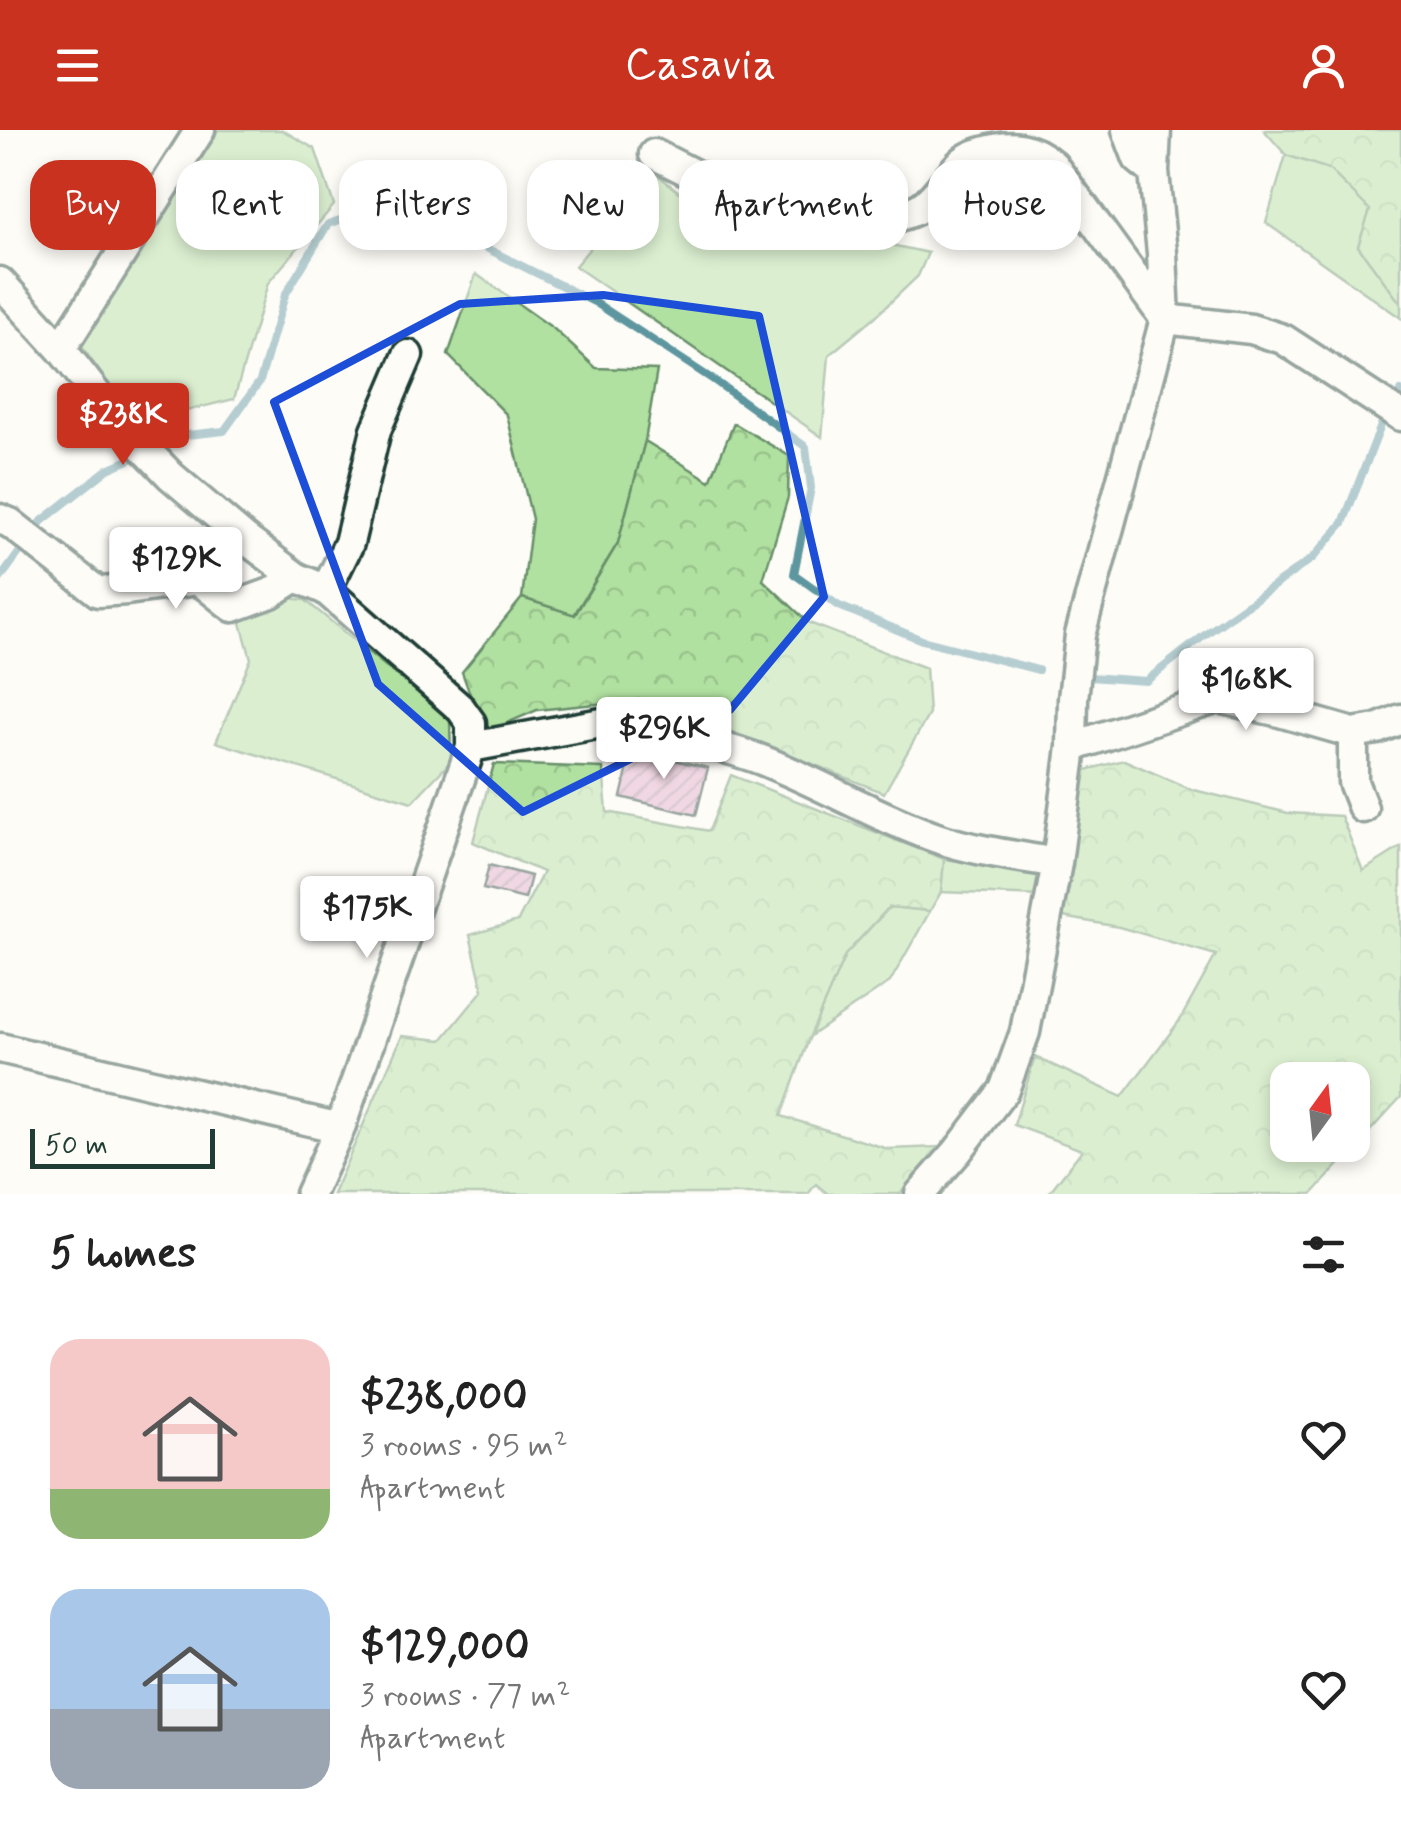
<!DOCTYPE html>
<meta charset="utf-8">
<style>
body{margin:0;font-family:Mynerve,sans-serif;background:#f2f2f2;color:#222;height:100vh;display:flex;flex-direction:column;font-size:38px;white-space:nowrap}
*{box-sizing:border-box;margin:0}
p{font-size:32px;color:#767676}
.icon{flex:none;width:55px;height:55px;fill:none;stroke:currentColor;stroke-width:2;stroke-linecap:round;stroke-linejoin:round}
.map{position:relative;height:1064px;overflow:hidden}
.drawer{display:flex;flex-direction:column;background:#fff;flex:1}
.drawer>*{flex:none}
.top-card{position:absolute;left:30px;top:30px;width:1342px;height:90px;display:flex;gap:20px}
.needle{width:65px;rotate:15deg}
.fabs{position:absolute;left:1270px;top:932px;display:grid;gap:20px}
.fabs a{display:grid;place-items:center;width:100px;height:100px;border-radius:20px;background:#fff;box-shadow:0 5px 15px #0003;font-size:50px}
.scale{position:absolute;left:30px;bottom:25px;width:185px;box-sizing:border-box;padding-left:10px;border:5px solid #1f3d34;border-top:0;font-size:28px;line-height:35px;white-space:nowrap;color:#1f3d34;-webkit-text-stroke:8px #fdfcf7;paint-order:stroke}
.price{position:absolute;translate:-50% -85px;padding:0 22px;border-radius:10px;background:#fff;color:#222;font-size:32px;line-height:65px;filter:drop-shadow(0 2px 5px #0008)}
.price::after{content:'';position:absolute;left:50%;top:60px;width:30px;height:22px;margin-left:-15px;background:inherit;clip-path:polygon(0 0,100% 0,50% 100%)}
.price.on{background:#c8321e;color:#fff}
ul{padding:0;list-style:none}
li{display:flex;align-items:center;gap:30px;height:250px;padding:0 50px}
li span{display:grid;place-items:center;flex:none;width:280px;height:200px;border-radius:30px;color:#555}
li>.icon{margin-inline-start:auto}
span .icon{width:120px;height:120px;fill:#fffc;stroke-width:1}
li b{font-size:42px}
h2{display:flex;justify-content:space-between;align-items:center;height:120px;padding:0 50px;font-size:42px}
.pill{padding:0 35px;border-radius:30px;background:#fff;box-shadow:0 5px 15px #0003;font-size:35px;line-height:90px}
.pill.on{background:#c8321e;color:#fff}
header{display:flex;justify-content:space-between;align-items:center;height:130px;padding:0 50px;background:#c8321e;color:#fff;font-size:45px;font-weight:600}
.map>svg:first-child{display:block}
</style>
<header><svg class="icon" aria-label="menu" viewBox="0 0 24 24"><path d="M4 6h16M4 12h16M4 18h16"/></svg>Casavia<svg class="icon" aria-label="person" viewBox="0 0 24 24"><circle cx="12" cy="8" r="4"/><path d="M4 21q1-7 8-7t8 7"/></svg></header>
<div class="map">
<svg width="1401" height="1064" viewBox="0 0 1401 1064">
<defs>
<pattern id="forest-crowns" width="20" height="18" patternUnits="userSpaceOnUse" patternTransform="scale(2.5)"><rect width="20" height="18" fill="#b1e1a1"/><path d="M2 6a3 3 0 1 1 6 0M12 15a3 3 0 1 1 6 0" fill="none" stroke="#98c28b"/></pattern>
<pattern id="building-hatch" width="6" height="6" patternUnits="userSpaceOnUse" patternTransform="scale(2.5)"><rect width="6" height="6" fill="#dfacca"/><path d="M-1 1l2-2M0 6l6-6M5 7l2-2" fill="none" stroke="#b48da5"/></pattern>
</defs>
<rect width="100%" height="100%" fill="#fdfcf7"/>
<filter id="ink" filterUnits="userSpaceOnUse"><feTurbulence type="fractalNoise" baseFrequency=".01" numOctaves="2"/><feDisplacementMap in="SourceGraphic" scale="20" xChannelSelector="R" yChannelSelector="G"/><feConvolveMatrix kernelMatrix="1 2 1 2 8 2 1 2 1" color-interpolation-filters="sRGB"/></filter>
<g filter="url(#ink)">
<path fill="#b1e1a1" stroke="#688f6a" stroke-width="2.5" d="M218 0H282L315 19 334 75 268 153 234 269 137 293 82 217V204Z
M1286 25 1329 39 1371 80 1358 116 1401 174V188L1266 93Z
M654 42 694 74 787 101 868 110 928 123 918 146 876 186 829 225 822 307 575 136Z
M476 144 554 199 596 238 657 240 645 311 618 413 574 485 522 468 532 389 507 285 448 225Z
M278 467 305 470 450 589 451 631 412 672 216 612 251 529 240 489Z
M944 729 1046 743 1041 766 941 762Z
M890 777 930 781 890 852 810 906 845 825Z"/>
<path fill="url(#forest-crowns)" stroke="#688f6a" stroke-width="2.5" fill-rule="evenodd" d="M1264 0H1401V174L1358 116 1370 80 1329 39 1286 25Z
M734 293 789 326 788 367 763 450 809 493 926 538 929 584 884 663 766 615 645 569 537 580 484 603 462 542 522 468 575 485 618 413 645 311 710 351Z
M1124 630 1190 659 1288 683 1341 686 1363 741 1401 717V967L1312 1064H1048L1082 1020 1014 995 1035 927 1122 967 1180 890 1216 825 1119 797 1063 787 1086 640ZM1288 950H1352V1015H1288Z
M494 634 603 638 607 682 709 701 731 645 944 729 941 762 930 781 889 777 845 825 810 906 781 986 888 1019 940 1017 900 1064H828L816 1054 808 1064H333L402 906 442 910 483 860 470 805 518 791 543 742 473 712Z"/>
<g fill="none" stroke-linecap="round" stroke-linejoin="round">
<path stroke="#5d969f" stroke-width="8" d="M153 320 187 305 224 301 260 251 285 165 328 94 394 72 596 173 715 251 806 317 811 358 794 444 839 476 922 510 1038 540
M0 449 42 391 108 339 140 325
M1089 547 1146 551 1210 501 1313 428 1343 393 1382 293 1401 261"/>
</g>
<path fill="url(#building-hatch)" stroke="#1f3d34" stroke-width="2.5" d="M632 620 708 638 696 685 621 667Z
M489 735 531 746 525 769 483 759Z"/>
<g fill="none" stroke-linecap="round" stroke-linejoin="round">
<defs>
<path id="minor" d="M1127 0 1138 29 1154 42
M654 24C724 60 795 97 877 90 893 88 908 85 921 77 938 66 948 45 962 32 968 27 975 24 983 22 1010 13 1031 16 1053 35L1165 189 1251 199 1283 209 1401 286
M0 152 61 219 116 289 171 346 244 408 296 447 326 460 461 579 471 593V617L340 998 310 1064
M61 219 200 0
M0 389 10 393 98 462 127 460 199 450 233 477 271 463 296 447
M326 460 349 413 376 300 408 225
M1353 603V652L1363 678
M471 617 607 592C642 589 657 598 689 608 715 616 744 622 769 633 826 656 879 688 937 708 975 721 1017 726 1057 733
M1072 617 1218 568 1276 581 1353 603 1377 599 1401 589
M0 918 340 998
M920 1064 957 1022 1004 960 1025 902 1057 733 1072 617 1073 569 1080 505 1165 189 1162 123 1154 42 1156 0"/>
</defs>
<use href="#minor" stroke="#1f3d34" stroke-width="35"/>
<use href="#minor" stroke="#fdfcf7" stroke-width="28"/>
</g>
</g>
<path d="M0 0H1401V1064H0ZM603 165 759 186 824 467 730 580 523 682 378 554 274 272 460 174Z" fill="#fdfcf7" fill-opacity=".55" fill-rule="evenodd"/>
<path fill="none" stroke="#1d4ed8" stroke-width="8" stroke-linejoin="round" d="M603 165 759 186 824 467 730 580 523 682 378 554 274 272 460 174Z"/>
</svg>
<div class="fabs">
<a><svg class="needle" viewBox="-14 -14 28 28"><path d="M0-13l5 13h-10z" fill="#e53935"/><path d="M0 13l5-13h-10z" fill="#767676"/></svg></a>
</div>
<div class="scale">50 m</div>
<b class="price on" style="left:123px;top:338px">$238K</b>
<b class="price" style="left:176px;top:482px">$129K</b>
<b class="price" style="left:1246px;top:603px">$168K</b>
<b class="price" style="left:664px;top:652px">$296K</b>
<b class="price" style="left:367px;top:831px">$175K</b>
<div class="top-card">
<a class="pill on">Buy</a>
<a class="pill">Rent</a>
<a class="pill">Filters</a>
<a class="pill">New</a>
<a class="pill">Apartment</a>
<a class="pill">House</a>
</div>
</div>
<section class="drawer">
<h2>5 homes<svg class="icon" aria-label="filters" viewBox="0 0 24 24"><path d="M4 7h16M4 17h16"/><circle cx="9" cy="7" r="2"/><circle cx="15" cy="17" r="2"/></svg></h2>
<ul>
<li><span style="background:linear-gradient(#f6c9c9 75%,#8fb573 0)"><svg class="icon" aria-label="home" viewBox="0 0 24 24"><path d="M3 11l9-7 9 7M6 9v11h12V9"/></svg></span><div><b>$238,000</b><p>3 rooms · 95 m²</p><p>Apartment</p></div><svg class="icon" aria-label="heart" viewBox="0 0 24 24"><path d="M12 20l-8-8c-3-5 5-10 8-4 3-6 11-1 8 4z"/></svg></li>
<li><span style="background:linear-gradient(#a9c7e8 60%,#9aa5b1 0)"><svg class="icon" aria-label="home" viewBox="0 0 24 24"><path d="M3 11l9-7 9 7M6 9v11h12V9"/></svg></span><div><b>$129,000</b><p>3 rooms · 77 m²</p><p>Apartment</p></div><svg class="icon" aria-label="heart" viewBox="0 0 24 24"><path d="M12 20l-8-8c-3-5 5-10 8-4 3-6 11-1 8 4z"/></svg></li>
</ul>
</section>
